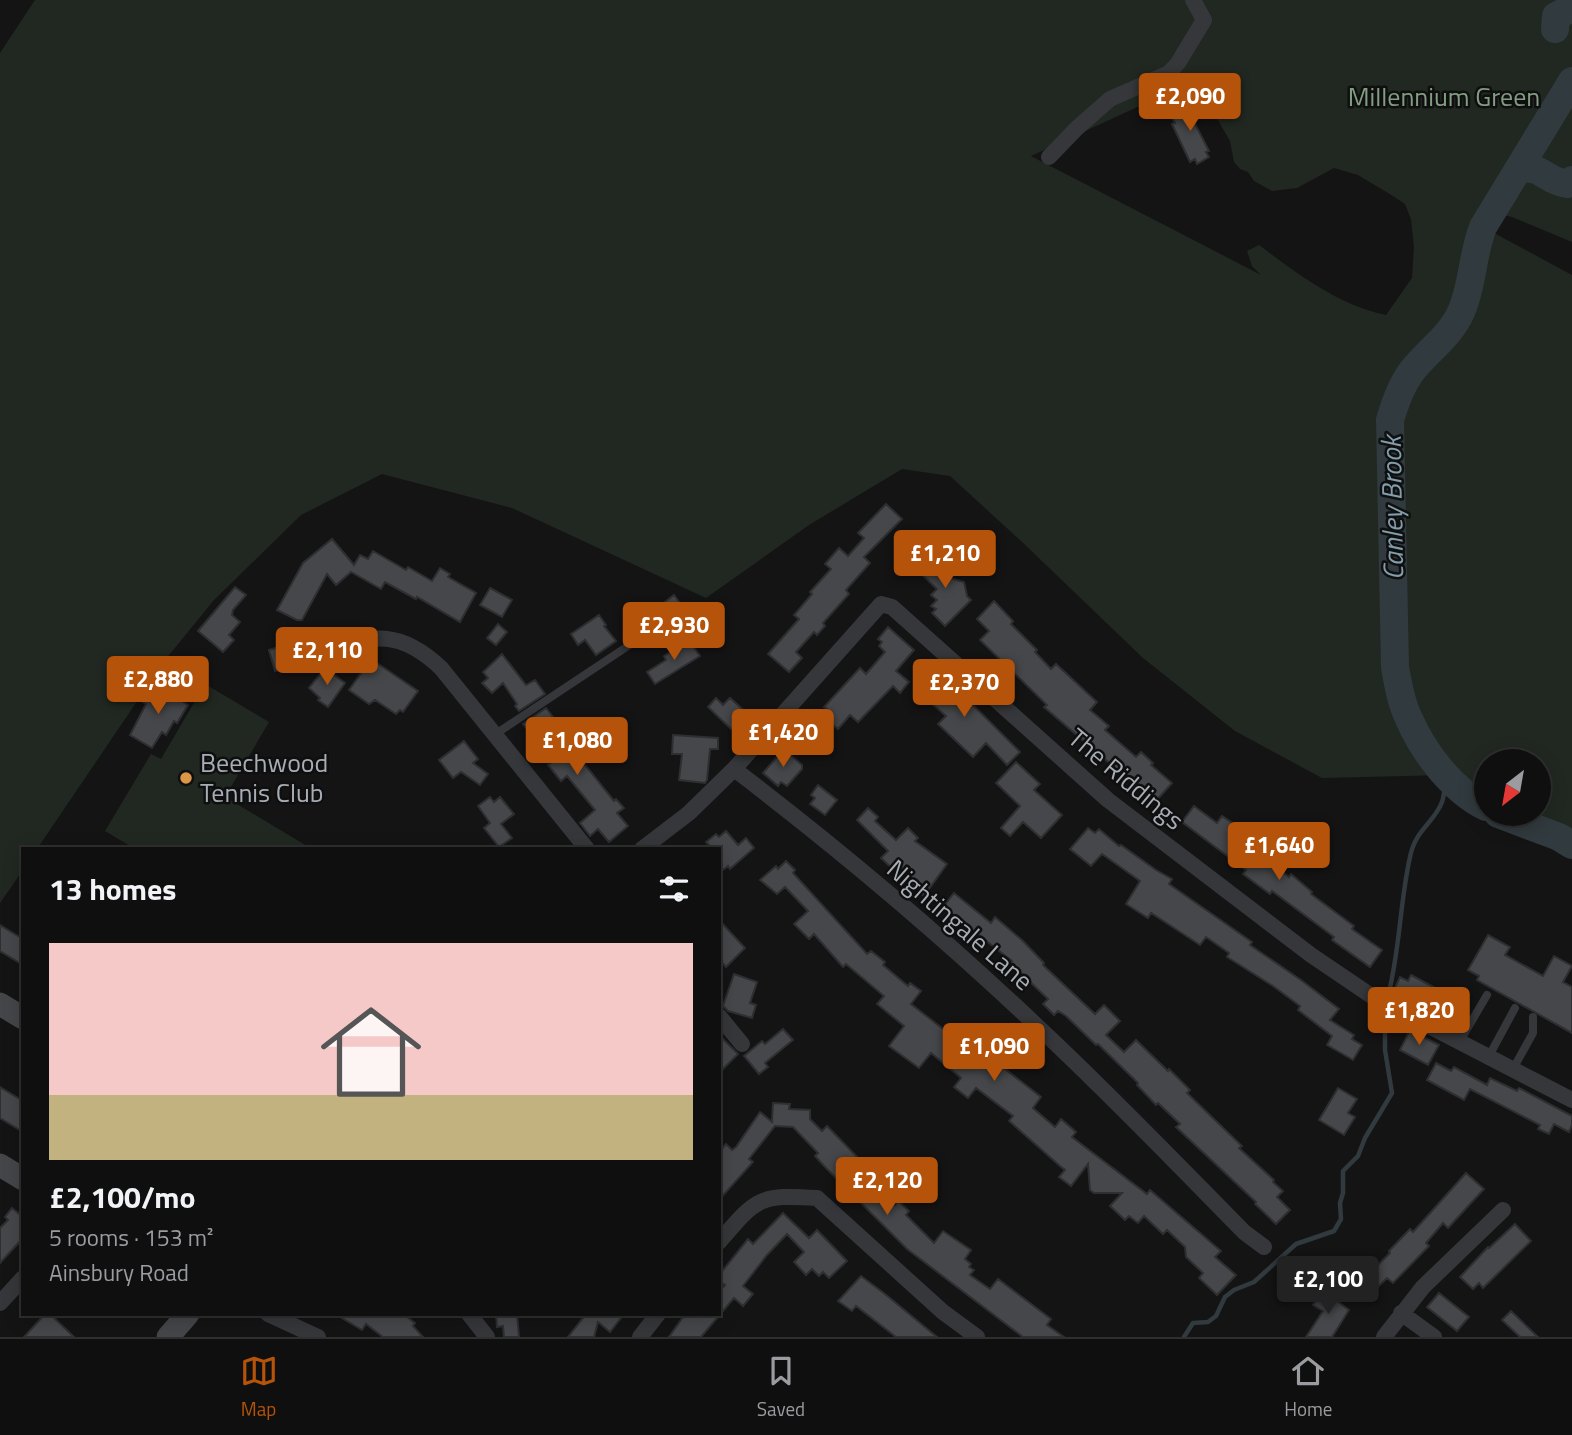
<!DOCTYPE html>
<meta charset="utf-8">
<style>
body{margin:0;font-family:"Titillium Web",sans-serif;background:#1d1d1e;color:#f1f3f6;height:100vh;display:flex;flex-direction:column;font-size:26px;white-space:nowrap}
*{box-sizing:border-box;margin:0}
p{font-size:23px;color:#9b9c9f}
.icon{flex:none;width:38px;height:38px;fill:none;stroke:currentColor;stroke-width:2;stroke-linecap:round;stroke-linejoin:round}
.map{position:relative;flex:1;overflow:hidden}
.drawer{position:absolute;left:21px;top:847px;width:700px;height:469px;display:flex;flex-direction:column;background:#0f0f10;border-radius:0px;box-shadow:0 4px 18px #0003,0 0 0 2px #2f2f30}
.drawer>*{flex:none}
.needle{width:46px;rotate:211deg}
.fabs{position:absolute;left:1474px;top:749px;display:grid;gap:14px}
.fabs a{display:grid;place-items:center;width:77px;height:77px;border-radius:50%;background:#0f0f10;box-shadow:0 4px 18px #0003,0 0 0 2px #2f2f30;font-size:35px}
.price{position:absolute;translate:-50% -60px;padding:0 16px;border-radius:7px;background:#b45309;color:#fff;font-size:23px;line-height:46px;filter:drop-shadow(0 2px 4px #0008)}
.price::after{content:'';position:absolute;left:50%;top:42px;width:21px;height:16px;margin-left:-10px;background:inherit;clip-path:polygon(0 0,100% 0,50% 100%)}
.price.current{background:#222;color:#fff}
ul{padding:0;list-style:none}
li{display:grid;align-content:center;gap:14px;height:371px;padding:0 28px}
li+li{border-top:2px solid #2f2f30}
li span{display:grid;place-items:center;height:217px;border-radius:0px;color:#555}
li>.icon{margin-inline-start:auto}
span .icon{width:126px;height:126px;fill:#fffc;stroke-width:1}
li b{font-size:30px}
h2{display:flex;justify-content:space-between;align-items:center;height:84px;padding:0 28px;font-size:30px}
.menu{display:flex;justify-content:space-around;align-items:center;height:98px;border-top:2px solid #2f2f30;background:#0f0f10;font-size:19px;color:#9b9c9f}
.menu a{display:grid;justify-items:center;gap:4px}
.menu .current{color:#b45309}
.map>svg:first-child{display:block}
</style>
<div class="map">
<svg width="1572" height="1337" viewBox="0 0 1572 1337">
<rect width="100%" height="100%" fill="#141415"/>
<path fill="#212821" d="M35 0H1185L1198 23 1174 60 1156 74 1170 92 1031 156 1261 275 1252 266 1247 251 1259 245C1296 273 1340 306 1386 315L1412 278 1414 247 1411 219 1405 204 1393 196 1358 175 1334 168 1297 188 1272 191 1254 181 1248 172 1240 169 1234 162 1230 141 1204 96 1206 91 1175 81 1207 27 1197 0H1572V72L1564 85 1572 80V242L1512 217 1487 211 1473 232 1463 293 1455 318 1420 358 1422 359C1442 338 1460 320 1469 292 1475 269 1473 251 1483 227L1572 275V845L1559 837 1498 814H1538V761H1486V807L1474 802 1446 775 1322 778 1235 731 1143 658 1020 540 950 476 902 469 809 525 706 598 512 508 382 474 301 515 214 600 165 660 37 849H23V870L0 903V53Z
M205 684 269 722 225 797 312 849H135L105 831 151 754 161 759Z"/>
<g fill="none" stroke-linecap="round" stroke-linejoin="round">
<path stroke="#313a3e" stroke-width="4.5" d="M1389 992C1400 947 1400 902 1410 857 1415 830 1434 823 1442 802 1445 793 1445 783 1446 775
M1184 1337 1193 1323 1208 1322 1216 1316 1225 1297 1234 1290 1254 1282 1296 1244 1334 1231 1341 1219 1340 1203 1343 1193V1171L1358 1156 1365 1138 1392 1093 1385 1050V1014"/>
<path stroke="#313a3e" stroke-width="28" d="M1555 29 1556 16 1572 8
M1518 170C1542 164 1543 180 1567 184L1572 180
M1486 807C1452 790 1424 753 1409 719 1401 703 1398 684 1395 667L1390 420C1395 403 1401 385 1412 371 1428 351 1451 335 1461 312 1473 285 1472 255 1483 227L1572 81
M1498 814 1559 837 1572 845"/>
</g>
<path fill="#46474a" stroke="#2e2f31" stroke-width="2" d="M1193 101 1199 111 1191 116 1209 151 1206 152 1209 157 1197 164 1195 159 1190 162 1172 124 1175 123 1170 114Z
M886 504 902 519 864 557 870 563 846 590 849 594 823 623 825 626 817 635 814 632 796 652 802 658 789 672 768 654 799 619 794 615 812 594 810 592 831 569 825 564 839 548 848 556 864 538 858 533Z
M332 539 354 565 360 555 368 559 373 551 406 570 408 567 432 581 440 568 450 574 448 577 476 593 460 622 417 597 416 599 385 582 381 589 351 572 336 585 327 574 302 620H297L277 610 303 563Z
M935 554 951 568 943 576 964 582 967 596 971 600 945 626 932 613 936 609 931 606 937 600 931 595 937 589 915 568 921 570Z
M235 587 246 595 233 610 232 615 240 622 229 635 234 640 223 652 198 631Z
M490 588 512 600 502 617 480 605Z
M674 595 694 622 677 633 663 613 670 608 665 602Z
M994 601 1013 621 1011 624 1037 650 1035 652 1051 669 1056 664 1097 702 1090 710 1109 726 1105 730 1136 757 1141 752 1153 763 1151 765 1172 783 1155 802 1044 707 1047 705 980 640 989 631 977 619Z
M599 615 606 625 604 626 616 641 596 655 585 640 578 645 571 634Z
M498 624 507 632 496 645 487 638Z
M888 627 914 650 896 671 909 682 900 693 893 686 858 722 850 715 838 729 821 715 827 709 824 707 860 668 866 674 885 652 879 646 882 642 878 639Z
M689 640 700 656 655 684 647 672 666 660 664 656Z
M289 644 295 666 275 671 269 650Z
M502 654 526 685 535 680 545 694 519 711 515 706 517 704 503 683 492 693 482 683 488 678 483 672Z
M371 659 418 691 403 712 400 710 396 714 375 700 369 704 349 690Z
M325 668 345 683 328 707 318 700 320 698 309 688Z
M931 668 966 698 1020 752 1007 765 986 743 973 757 938 724 946 716 914 688Z
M154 684 188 705 177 723 174 721 166 735 162 732 152 748 130 735 146 704 143 702Z
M716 698 723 705 730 698 749 715 736 729H731L708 707Z
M546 708 553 717 549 720 614 801 616 799 624 808 617 813 628 826 609 842 598 829 590 836 580 823 595 810 567 776 561 781 548 765 552 762 523 724Z
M673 735 718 738V749H710L707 780 705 783 679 780 682 754H672Z
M464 741 478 759 473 763 488 774 480 785 461 772 453 778 439 760Z
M784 749 802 765V769L787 786 781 782 778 786 763 773Z
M1016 762 1040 784 1034 790 1062 815 1041 838 1023 822 1010 836 1001 828 1020 806 996 783Z
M818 785 837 800 825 815 810 804 815 798 811 795Z
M490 797 494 802 500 797 514 814 501 824 512 838 499 847 484 828 490 823 478 806Z
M1194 806 1217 823 1222 816 1250 835 1248 837 1271 855 1267 860 1289 877 1291 874 1312 892 1311 894 1354 926 1352 929 1382 950 1370 967 1332 940 1334 937 1272 891 1270 894 1243 874 1246 870 1182 822Z
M868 808 878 817 875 821 896 840 908 828 918 838 915 841 947 864 924 896 898 877 899 875 881 858 888 851 857 820Z
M1088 828 1095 833 1099 829 1119 846 1121 845 1156 870 1172 879 1169 884 1252 942 1250 945 1301 980 1339 1009 1330 1020 1354 1035 1352 1039 1362 1045 1353 1060 1327 1045 1332 1036 1298 1010 1300 1006 1273 986 1227 957 1229 953 1206 937 1200 945 1151 913 1148 918 1126 904 1140 881 1102 854 1091 866 1070 849Z
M726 831 738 845 746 838 754 848 730 869 728 866 719 873V849H705L709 845 706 842 716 834 719 837Z
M786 861 795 870 793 873 867 954 871 951 885 962 883 965 908 986 910 983 921 991 911 1004 956 1039 960 1034 1041 1097 1033 1108 1055 1127 1061 1119 1076 1132 1072 1137 1147 1194 1150 1190 1221 1251 1215 1257 1236 1275 1217 1295 1199 1278 1203 1273 1186 1257 1185 1247 1167 1230 1163 1234 1144 1216 1138 1223 1129 1216 1125 1220 1110 1206 1122 1193H1094L1090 1190 1088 1164 1071 1186 1059 1177 1065 1170 1060 1166 1009 1121 1013 1116 976 1088 968 1098 954 1087 961 1078 931 1053 919 1068 889 1046 904 1026 877 1004 884 996 846 964 843 967 814 934 809 939 794 924 808 911 785 887 777 894 760 880 776 866 778 869Z
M954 893 991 923 995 917 1023 941 1044 963 1043 965 1095 1014 1104 1005 1120 1021 1106 1035 1124 1052 1136 1040 1168 1071 1169 1069 1190 1090 1187 1093 1242 1146 1239 1148 1274 1180 1273 1182 1283 1191 1277 1197 1290 1210 1276 1224 1255 1204 1256 1202 1176 1127 1180 1124 1158 1103 1156 1105 1137 1085 1138 1083 1098 1044 1096 1045 1066 1016 1058 1011 1054 1015 1043 1004 1048 999 1010 963 1012 961 943 907Z
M719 920 745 948 726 967 719 959Z
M0 925 23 939V965L0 951Z
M1488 935 1510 947 1505 955 1543 976 1554 956 1572 966 1563 982 1572 987V1033L1477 980 1479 976 1468 970Z
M734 974 757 982 750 1003 756 1005 752 1018 728 1011 723 1006Z
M1411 975 1437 989 1428 1008 1394 990 1400 977 1408 981Z
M783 1029 793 1040 765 1063 768 1067 759 1074 744 1056 762 1041 765 1044Z
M1410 1030 1439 1045 1428 1065 1400 1050Z
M719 1035 738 1054 719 1073Z
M1436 1063 1451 1071 1454 1067 1487 1085 1490 1078 1517 1091 1519 1088 1572 1116V1125L1569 1132 1554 1124 1549 1134 1538 1129 1540 1125 1470 1089 1464 1100 1427 1080Z
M0 1087 23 1101V1132L0 1118Z
M1338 1088 1357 1099 1348 1113 1355 1117 1344 1135 1319 1120Z
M773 1103 790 1104 789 1109 810 1110V1119L822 1131 827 1126 863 1163 861 1165 865 1169 862 1172 867 1177 863 1182 889 1205 892 1202 895 1205 898 1201 909 1211 906 1215 934 1243 943 1231 971 1250 965 1259 971 1264 969 1267 974 1270 970 1275 990 1289 998 1279 1051 1319 1047 1325 1064 1337H1023L907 1249 826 1168 815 1156 818 1153 793 1127 775 1126 749 1159 753 1162 719 1200V1152L726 1144 732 1150 736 1147 760 1112 772 1122Z
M1466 1173 1484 1189 1448 1228 1443 1223 1426 1243 1429 1246 1393 1283 1387 1278 1373 1292 1362 1281 1390 1253 1389 1251 1410 1229 1413 1232Z
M12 1208 23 1217V1238L0 1263V1228L8 1220 5 1217Z
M783 1213 809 1238 817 1230 847 1261 829 1278 823 1272 819 1276 812 1269 806 1275 794 1262 804 1252 787 1234 767 1255 743 1286 753 1294 743 1306 734 1298 701 1337H669L685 1314H719V1292L725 1285 719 1281V1275L748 1239 753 1244Z
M1515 1224 1531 1241 1483 1288 1479 1283 1473 1289 1460 1277 1488 1247 1489 1248Z
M861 1276 885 1294 937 1337H896L856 1306 852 1311 838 1301Z
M1323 1290 1349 1310 1332 1337H1306L1323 1311 1313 1305Z
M1439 1293 1469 1317 1457 1331 1427 1307Z
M1511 1311 1538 1337H1520L1502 1320Z
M45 1314H50L74 1337H24Z
M335 1314H403L415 1323 413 1326 423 1337H383L366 1324 362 1330Z
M496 1314H517L519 1337H504L503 1326 497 1327Z
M586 1314H624L610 1332 598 1322 594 1337H568Z"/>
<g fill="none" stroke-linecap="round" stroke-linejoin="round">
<path stroke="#35373a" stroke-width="8" d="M494 735 631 644
M1460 1041 1487 995
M1489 1056 1515 1008
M1513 1069 1533 1033V1017"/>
<path stroke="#35373a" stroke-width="16" d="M1049 157 1077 128 1110 99 1169 73 1178 63 1204 20 1193 0
M328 657C371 629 404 633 441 668L587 849
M734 769C839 849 941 935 1037 1026 1108 1092 1176 1163 1244 1232L1264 1247
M642 849 689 813 734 769 881 604 892 607 1108 800 1311 955 1373 997 1572 1100
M719 1016 742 1044
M719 1242C756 1199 758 1194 817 1198L943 1312 977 1337
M0 1303 23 1278
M1401 1313 1434 1337
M268 1314 318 1337
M469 1314 487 1337
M640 1337 658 1314
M1384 1337 1423 1287 1503 1210"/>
<path stroke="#44464a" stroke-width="23" d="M0 1004 23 1018
M0 1165 23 1179
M168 1337 188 1314"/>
</g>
<circle fill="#db9746" stroke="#0f0f10" stroke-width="2.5" cx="186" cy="778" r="7"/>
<g text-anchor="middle" stroke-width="5" stroke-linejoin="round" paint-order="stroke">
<g font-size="26" fill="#829d81" stroke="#0f0f10">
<text x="1444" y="106">Millennium Green</text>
</g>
<g font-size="26" fill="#a7adb4" stroke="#0f0f10" text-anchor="start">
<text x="200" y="772">Beechwood<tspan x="200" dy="30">Tennis Club</tspan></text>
</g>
<g font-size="26" fill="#a7adb4" stroke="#0f0f10">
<text transform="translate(1126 779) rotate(40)" y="9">The Riddings</text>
<text transform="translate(960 925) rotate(41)" y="9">Nightingale Lane</text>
</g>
<g font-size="28" font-style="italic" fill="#829dab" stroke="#0f0f10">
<text transform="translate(1392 508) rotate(-91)" y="10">Canley Brook</text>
</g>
</g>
</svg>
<div class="fabs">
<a><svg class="needle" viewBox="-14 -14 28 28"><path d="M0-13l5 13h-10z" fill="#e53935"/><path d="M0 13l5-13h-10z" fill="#9b9c9f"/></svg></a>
</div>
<b class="price" style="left:1190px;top:133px">£2,090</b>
<b class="price" style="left:945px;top:590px">£1,210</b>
<b class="price" style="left:674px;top:662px">£2,930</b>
<b class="price" style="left:327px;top:687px">£2,110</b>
<b class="price" style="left:158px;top:716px">£2,880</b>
<b class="price" style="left:964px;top:719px">£2,370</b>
<b class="price" style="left:783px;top:769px">£1,420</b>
<b class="price" style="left:577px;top:777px">£1,080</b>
<b class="price" style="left:1279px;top:882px">£1,640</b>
<b class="price" style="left:1419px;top:1047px">£1,820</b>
<b class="price" style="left:994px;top:1083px">£1,090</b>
<b class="price" style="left:887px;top:1217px">£2,120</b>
<b class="price current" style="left:1328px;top:1316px">£2,100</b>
<section class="drawer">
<h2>13 homes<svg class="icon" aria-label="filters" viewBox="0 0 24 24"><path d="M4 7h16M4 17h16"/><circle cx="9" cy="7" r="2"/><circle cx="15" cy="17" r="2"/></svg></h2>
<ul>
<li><span style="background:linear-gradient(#f6c9c9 70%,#c2b280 0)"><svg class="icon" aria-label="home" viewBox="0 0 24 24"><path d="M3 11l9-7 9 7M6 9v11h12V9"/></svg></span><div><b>£2,100/mo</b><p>5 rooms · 153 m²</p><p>Ainsbury Road</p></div></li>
</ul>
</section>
</div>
<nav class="menu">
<a class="current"><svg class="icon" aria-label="map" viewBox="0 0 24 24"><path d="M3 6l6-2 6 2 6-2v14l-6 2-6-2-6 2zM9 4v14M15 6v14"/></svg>Map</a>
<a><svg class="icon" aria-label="saved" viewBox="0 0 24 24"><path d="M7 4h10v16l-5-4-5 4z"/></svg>Saved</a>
<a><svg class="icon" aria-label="home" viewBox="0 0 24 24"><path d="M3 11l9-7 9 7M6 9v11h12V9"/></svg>Home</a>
</nav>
